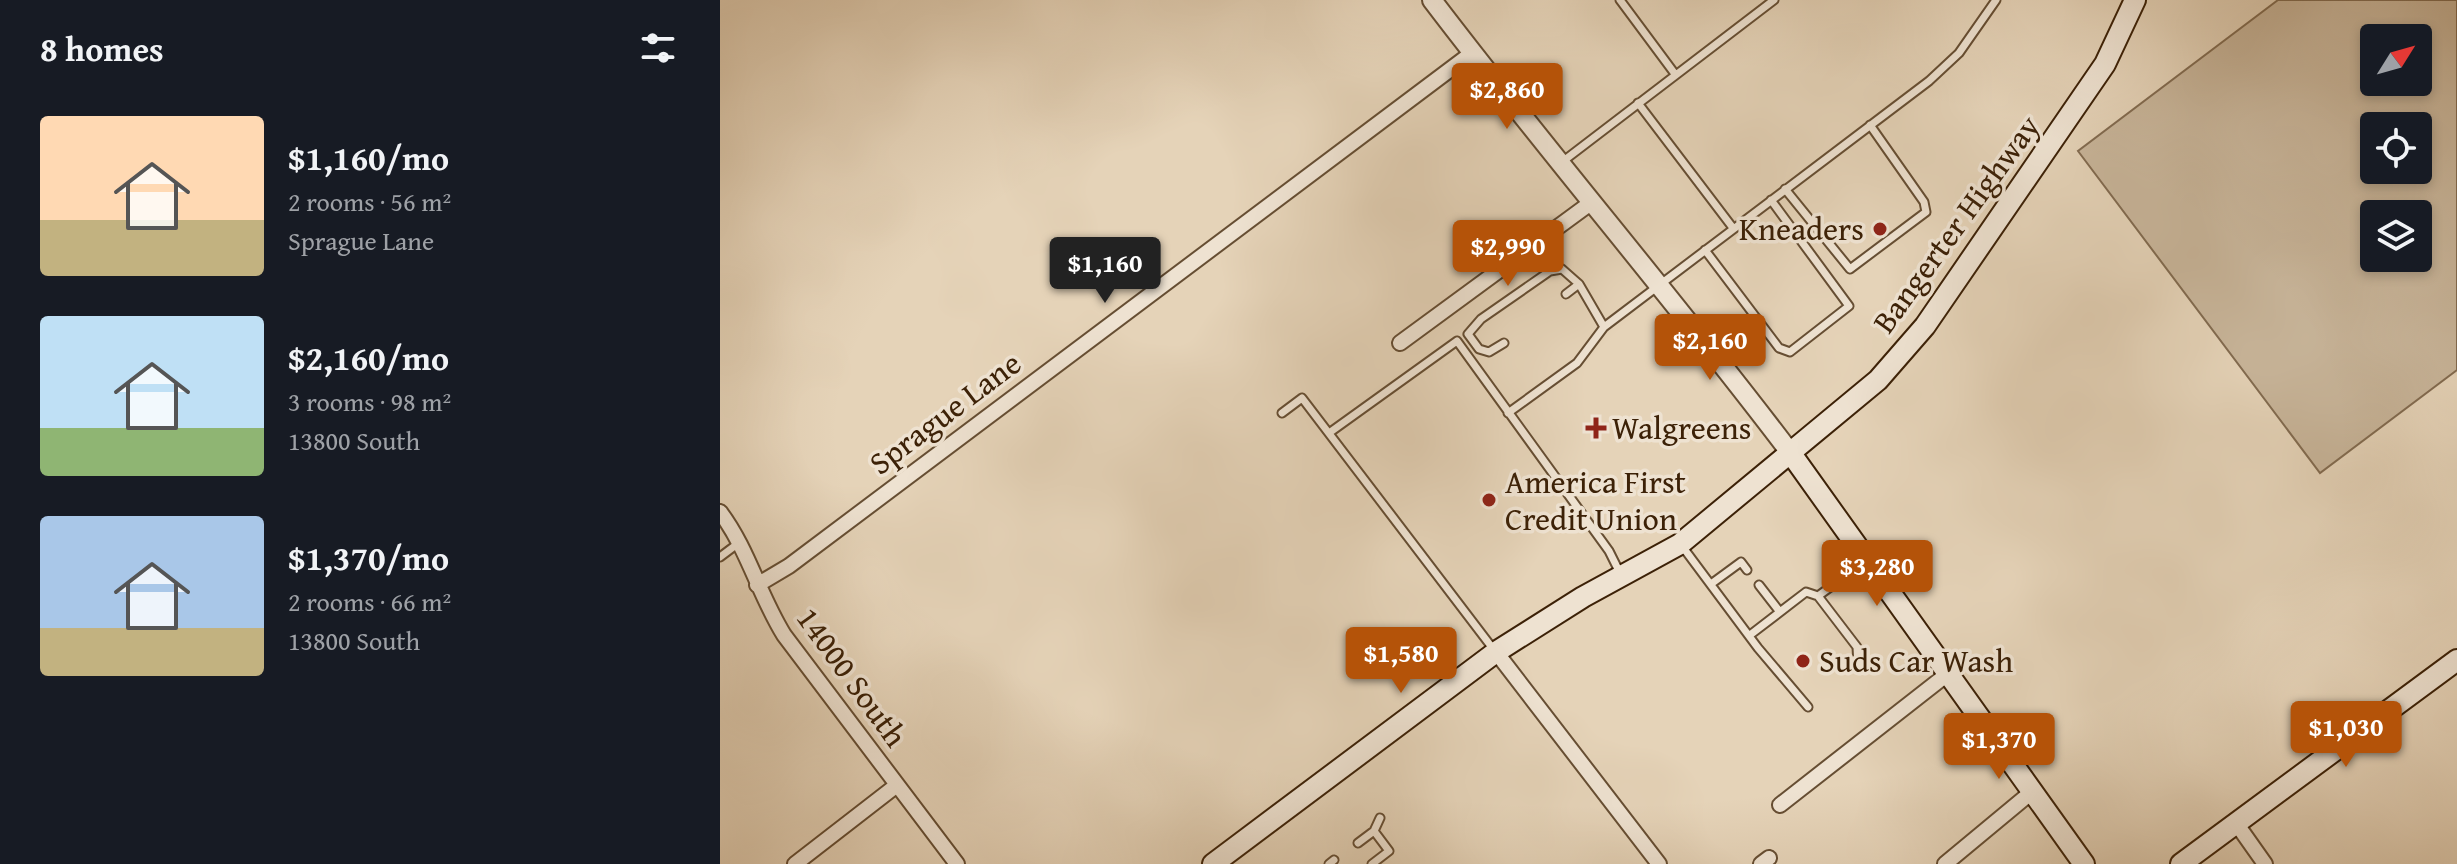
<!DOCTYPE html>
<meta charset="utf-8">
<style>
body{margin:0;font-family:"Gentium Book Plus",serif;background:#242831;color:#f1f3f6;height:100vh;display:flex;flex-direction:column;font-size:30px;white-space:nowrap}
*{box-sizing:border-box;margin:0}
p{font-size:26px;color:#9ea1a6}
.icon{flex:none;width:44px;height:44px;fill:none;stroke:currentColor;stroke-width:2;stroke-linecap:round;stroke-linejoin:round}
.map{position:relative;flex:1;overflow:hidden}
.sheet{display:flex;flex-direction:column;background:#171b24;width:720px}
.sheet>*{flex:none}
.needle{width:52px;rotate:53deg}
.buttons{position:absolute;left:1640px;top:24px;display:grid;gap:16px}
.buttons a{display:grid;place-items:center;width:72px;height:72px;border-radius:8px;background:#171b24;box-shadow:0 4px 12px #0003;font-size:40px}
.price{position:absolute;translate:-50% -68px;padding:0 18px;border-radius:8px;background:#b45309;color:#fff;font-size:26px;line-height:52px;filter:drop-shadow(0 2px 4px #0008)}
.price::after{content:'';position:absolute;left:50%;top:48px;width:24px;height:18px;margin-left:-12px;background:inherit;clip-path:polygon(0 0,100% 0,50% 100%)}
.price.on{background:#222;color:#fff}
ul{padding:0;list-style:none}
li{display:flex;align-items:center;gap:24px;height:200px;padding:0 40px}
li span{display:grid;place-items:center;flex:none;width:224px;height:160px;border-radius:8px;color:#555}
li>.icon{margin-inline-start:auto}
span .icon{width:96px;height:96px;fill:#fffc;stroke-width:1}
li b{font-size:34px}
h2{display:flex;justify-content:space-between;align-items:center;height:96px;padding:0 40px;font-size:34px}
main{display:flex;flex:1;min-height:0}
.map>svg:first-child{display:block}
</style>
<main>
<section class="sheet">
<h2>8 homes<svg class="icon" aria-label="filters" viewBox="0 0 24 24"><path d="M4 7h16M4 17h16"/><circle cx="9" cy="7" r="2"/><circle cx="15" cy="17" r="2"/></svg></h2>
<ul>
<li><span style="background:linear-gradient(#ffd9b3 65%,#c2b280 0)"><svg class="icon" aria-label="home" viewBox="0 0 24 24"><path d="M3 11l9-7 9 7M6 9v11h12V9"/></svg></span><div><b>$1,160/mo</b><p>2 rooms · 56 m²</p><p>Sprague Lane</p></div></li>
<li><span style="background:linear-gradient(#bfe0f5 70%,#8fb573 0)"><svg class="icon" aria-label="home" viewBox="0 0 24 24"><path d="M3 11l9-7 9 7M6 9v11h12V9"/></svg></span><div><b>$2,160/mo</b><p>3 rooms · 98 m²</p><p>13800 South</p></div></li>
<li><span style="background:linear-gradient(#a9c7e8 70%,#c2b280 0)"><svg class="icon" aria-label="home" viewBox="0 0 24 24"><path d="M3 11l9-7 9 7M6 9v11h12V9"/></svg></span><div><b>$1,370/mo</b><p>2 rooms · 66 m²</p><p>13800 South</p></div></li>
</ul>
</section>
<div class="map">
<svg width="1737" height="864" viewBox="0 0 1737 864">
<rect width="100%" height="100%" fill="#e5d3b8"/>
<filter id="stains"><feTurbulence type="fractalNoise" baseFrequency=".0025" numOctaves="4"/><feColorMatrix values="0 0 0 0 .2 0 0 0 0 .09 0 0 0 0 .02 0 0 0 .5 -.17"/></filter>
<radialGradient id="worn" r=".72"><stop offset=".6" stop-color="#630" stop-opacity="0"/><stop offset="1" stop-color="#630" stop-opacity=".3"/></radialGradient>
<path fill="#c8b59a" stroke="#826b50" stroke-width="2" fill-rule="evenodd" d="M1558 0H1737V370L1600 473 1358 151ZM1654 38H1698V82H1654ZM1654 126H1698V170H1654ZM1654 214H1698V258H1654Z"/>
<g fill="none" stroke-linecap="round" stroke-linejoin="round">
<defs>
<path id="service" d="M900 0 955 74
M918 103 1013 228
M842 162 1054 0
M1065 189 1130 269 1206 212 1204 202 1150 125
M985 250 1059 348 1070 352 1129 306 1051 200
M859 284 884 327
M784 343 769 352 759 349 748 334 761 319 830 271 842 269 859 284 846 294
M562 413 582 398 774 650
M788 413 857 363 884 327 1209 81 1239 53 1276 0
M609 433 737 341 889 551 900 573
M962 546 1038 648 1088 707
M0 557 20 542
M991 584 1021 562 1027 570
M1039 585 1060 612
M1098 596 1137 647 1138 665
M1030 635 1086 592 1098 596 1145 562
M638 843 654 831 660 818
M609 864 614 860
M652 864 669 851 654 831"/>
<path id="minor" d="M680 343 872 202
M0 512C28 549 39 595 64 635L237 864
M37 585 69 566 752 53
M776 652 939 864
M1060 805 1230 672
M1516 823 1545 864
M75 864 177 785
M1041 864 1049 858
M1225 864 1313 791"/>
<path id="tertiary" d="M712 0C829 154 955 300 1072 455"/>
<path id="secondary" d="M1072 455 1364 864
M493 864 776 652 863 597 960 544 1158 380 1205 326 1385 64 1415 0
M1461 864 1737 660"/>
</defs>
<use href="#service" stroke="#664e33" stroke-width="11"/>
<use href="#minor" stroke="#664e33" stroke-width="18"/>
<use href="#tertiary" stroke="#664e33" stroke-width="22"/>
<use href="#secondary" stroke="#3c2107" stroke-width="24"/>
<use href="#service" stroke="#eee2d1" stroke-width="7"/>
<use href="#minor" stroke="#eee2d1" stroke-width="14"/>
<use href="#tertiary" stroke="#eee2d1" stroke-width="18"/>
<use href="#secondary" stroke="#eee2d1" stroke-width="20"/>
</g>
<g fill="#8f2418" stroke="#eee2d1" stroke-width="3">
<circle cx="1160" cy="229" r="8"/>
<path d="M872 416h8v8h8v8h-8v8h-8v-8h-8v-8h8z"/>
<circle cx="769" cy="500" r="8"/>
<circle cx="1083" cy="661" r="8"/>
</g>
<g text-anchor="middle" stroke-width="7" stroke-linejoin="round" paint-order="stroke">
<g font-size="32" fill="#3c2107" stroke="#eee2d1">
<text transform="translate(1236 224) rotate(-54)" y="11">Bangerter Highway</text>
<text transform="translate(225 413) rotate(-37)" y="11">Sprague Lane</text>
<text transform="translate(132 677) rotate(54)" y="11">14000 South</text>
</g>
<g font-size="32" fill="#3c2107" stroke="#eee2d1" text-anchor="start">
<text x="1144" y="240" text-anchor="end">Kneaders</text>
<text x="892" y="439">Walgreens</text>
<text x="785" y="493">America First<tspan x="785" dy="37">Credit Union</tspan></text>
<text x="1099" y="672">Suds Car Wash</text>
</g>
</g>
<rect width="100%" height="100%" filter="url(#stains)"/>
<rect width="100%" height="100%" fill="url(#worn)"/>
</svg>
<div class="buttons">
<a><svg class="needle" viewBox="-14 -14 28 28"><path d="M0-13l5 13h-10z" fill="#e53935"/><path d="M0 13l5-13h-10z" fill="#9ea1a6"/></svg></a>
<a><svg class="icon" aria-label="locate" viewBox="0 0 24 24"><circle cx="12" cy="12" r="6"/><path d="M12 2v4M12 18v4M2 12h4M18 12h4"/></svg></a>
<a><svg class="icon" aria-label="layers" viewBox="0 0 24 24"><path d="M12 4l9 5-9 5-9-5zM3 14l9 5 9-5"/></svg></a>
</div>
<b class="price" style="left:787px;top:131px">$2,860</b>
<b class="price" style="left:788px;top:288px">$2,990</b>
<b class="price on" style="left:385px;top:305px">$1,160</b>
<b class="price" style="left:990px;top:382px">$2,160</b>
<b class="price" style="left:1157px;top:608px">$3,280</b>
<b class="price" style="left:681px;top:695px">$1,580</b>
<b class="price" style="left:1626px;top:769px">$1,030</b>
<b class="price" style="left:1279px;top:781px">$1,370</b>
</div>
</main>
